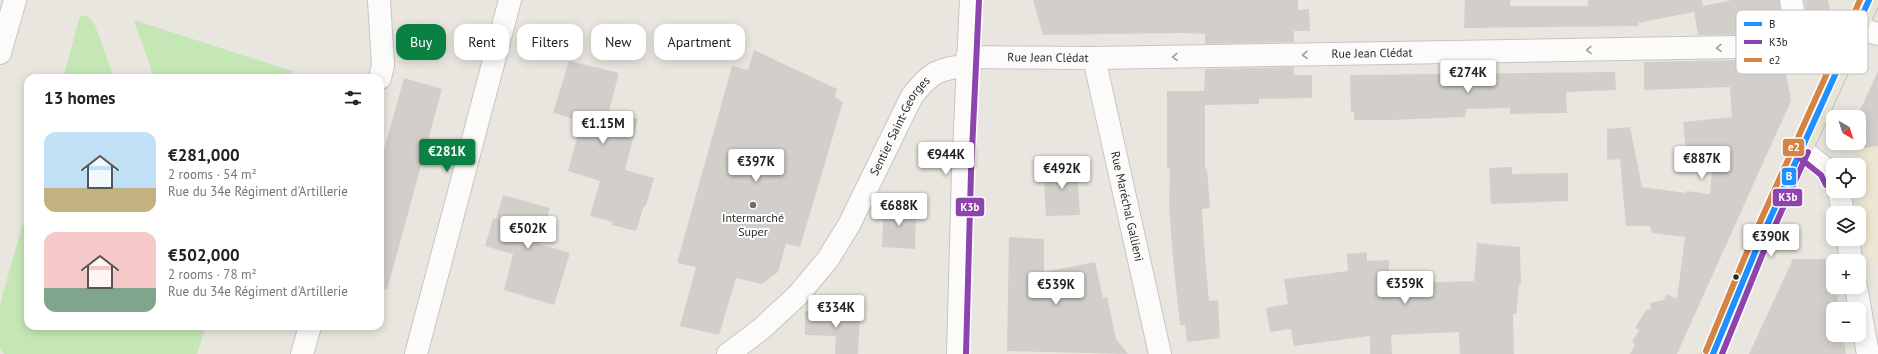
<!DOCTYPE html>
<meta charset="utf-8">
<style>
body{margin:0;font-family:"PT Sans",sans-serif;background:#f6f6f6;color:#222;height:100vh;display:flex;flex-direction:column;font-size:15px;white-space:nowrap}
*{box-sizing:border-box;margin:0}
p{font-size:13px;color:#767676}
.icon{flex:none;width:22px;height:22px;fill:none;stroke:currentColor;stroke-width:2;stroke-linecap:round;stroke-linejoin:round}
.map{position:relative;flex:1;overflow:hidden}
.details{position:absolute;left:24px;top:74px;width:360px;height:256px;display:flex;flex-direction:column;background:#fff;border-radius:12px;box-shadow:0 2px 10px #0003}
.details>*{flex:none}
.top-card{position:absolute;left:396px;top:24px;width:380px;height:36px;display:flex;gap:8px}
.needle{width:26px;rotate:141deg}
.controls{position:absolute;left:1826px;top:110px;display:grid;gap:8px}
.controls a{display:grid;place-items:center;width:40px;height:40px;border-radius:8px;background:#fff;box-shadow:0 2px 10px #0003;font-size:20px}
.price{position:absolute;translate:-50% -34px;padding:0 9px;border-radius:4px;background:#fff;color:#222;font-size:13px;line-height:26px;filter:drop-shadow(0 1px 2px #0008)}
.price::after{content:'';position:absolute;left:50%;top:24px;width:12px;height:9px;margin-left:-6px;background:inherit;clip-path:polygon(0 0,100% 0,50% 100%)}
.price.current{background:#0b8043;color:#fff}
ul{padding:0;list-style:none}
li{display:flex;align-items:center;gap:12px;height:100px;padding:0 20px}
li span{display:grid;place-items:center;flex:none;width:112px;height:80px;border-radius:12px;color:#555}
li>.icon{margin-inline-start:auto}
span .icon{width:48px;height:48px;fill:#fffc;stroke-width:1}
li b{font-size:17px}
h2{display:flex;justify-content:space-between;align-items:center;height:48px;padding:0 20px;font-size:17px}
.pill{padding:0 14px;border-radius:12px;background:#fff;box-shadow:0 2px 10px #0003;font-size:14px;line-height:36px}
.pill.current{background:#0b8043;color:#fff}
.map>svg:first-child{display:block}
</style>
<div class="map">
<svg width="1878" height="354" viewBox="0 0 1878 354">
<rect width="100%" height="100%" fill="#e9e6df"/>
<path fill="#ede7d3" d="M1878 146V268L1877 265 1869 266 1858 191 1859 165H1854L1852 151Z"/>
<path fill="#c5e7b6" d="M80 16H88L95 25 114 78H63Z
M134 20 292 71 290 78H154Z
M28 217V326H206L197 354H4L0 349V304L23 223Z"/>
<path fill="#d2cfca" d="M1033 0H1298V10L1309 9 1310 31H1294V42L1205 44V34L1183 33 1043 35Z
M1465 0H1510V6H1588V0H1702L1703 6 1732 0H1779L1783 26H1777L1779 34 1698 35 1694 12 1638 23 1639 26 1464 28Z
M1804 0H1828L1831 13 1827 24 1809 25Z
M754 50 837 89 835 97 843 102 800 247 786 244 778 272 762 284 736 278 719 335 680 326 696 267 677 263 732 66 748 70Z
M1783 59 1791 100 1790 103 1677 354H1630L1635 344 1632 342 1639 330 1635 328 1646 310 1651 309 1650 303 1664 300 1667 294 1677 299 1685 237 1652 233 1650 226H1626L1620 159 1607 160V129L1630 127 1642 187 1686 193V191L1710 194 1714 150 1686 149 1683 122 1732 117 1730 87 1644 90V62Z
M569 61 619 73 609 111 638 119 625 170 654 178 646 206H644L636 231 612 225 613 222 590 216 600 181 568 171 582 121 553 113Z
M1294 67V75H1312V98L1259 99V104L1205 105V169H1207L1210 208 1202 209 1204 245 1209 301 1218 300 1220 338 1187 342 1185 325H1180L1173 259 1169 206 1170 169 1167 168V91H1204L1205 69Z
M1878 71V146L1851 150V143H1859V117H1857Z
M1615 72 1616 90 1566 92 1567 113 1510 114V108L1466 109 1465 117 1392 120H1354V112H1351L1350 75Z
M404 78 442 89 387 290 380 289V164Z
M1077 164 1080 215 1046 216 1043 166Z
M1512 167V174L1568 173V201L1491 204 1489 168Z
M503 195 550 208 539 244 570 253 554 305 504 290 513 254 485 246 493 219H496Z
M884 205 916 207 915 249 882 247Z
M1009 237 1044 239V272L1095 262 1103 298 1107 297 1116 339 1128 354 1007 351Z
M1477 243 1520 247 1521 285H1519L1516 314H1513L1514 354H1460L1459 332 1391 335 1392 354H1370V336L1294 346 1291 329 1270 332 1266 308 1288 304 1284 279 1348 271 1347 254 1367 252V261L1389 260V284L1474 281Z
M1793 259H1831V295H1837L1839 309H1833V335H1843L1846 354H1749Z
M805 311 860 312 858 354H835L836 336 805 335Z"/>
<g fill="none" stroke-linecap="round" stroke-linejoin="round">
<defs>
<g id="minor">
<path d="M379 0 383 65 380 78"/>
<path d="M1791 0 1800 46 1839 66"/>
<path d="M1856 28 1878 34"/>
<path d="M0 53 15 0"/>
<path id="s1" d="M967 57 1094 58 1800 46"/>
<path id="s2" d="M1094 58 1160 354"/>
<path d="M1801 149 1827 170 1833 181"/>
<path d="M1839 191 1843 213"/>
<path d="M1848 239 1851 261"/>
<path d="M1856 287 1868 354"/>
<path d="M302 354 310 326"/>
<path d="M416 354 510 0"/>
<path id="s3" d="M728 354 760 330 798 295 828 259 849 225 912 96C932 71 937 70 968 65"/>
<path d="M958 354 963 172 971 0"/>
</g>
<path id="major" d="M1713 354 1758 245 1869 0"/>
</defs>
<use href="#minor" stroke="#c6c5c5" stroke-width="24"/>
<use href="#major" stroke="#c4c4c1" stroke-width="24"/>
<use href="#minor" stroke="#fcfbfa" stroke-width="22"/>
<use href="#major" stroke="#e8e4d2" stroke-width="22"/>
<defs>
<path id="bus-1" d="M1713 354 1758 245 1869 0"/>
<path id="bus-2" d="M1796 155 1821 175 1826 185
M966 354 971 172 979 0
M1722 354 1765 248 1808 152"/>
<path id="bus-3" d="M1706 351 1751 242 1860 0"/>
</defs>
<use href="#bus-1" stroke="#fff" stroke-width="9"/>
<use href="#bus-2" stroke="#fff" stroke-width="9"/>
<use href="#bus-3" stroke="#fff" stroke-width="9"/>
<use href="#bus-1" stroke="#1e90ff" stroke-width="6"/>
<use href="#bus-2" stroke="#8e44ad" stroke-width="6"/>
<use href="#bus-3" stroke="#d48445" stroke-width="6"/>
</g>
<defs><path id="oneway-chevron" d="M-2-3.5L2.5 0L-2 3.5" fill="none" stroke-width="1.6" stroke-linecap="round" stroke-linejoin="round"/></defs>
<g stroke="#9e9d9c">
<use href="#oneway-chevron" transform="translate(1719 48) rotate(179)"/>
<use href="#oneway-chevron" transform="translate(1589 50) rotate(179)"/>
<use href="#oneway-chevron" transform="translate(1305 55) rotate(179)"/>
<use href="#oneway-chevron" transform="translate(1175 57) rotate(179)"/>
</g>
<circle fill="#6d6c69" stroke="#fff" stroke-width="1.5" cx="753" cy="205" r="4"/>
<circle fill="#2a2a2a" stroke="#fff" stroke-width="1.5" cx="1736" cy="277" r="3.5"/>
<g text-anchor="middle" stroke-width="4" stroke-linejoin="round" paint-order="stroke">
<g font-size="12" fill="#2a2a2a" stroke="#fff">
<text dy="4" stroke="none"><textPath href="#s1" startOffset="405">Rue Jean Clédat</textPath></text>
<text dy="4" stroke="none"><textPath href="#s1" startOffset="81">Rue Jean Clédat</textPath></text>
<text dy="4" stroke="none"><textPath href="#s3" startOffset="290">Sentier Saint-Georges</textPath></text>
<text dy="4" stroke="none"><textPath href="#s2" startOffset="152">Rue Maréchal Gallieni</textPath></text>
</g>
<g font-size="12" fill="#2a2a2a" stroke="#fff">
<text x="753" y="222">Intermarché<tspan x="753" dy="14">Super</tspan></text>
</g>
</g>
<rect x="1736" y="10" width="132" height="64" rx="6" fill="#fff" stroke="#bfbfbf" stroke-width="1"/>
<rect x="1744" y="22" width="18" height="4" fill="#1e90ff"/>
<rect x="1744" y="40" width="18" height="4" fill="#8e44ad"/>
<rect x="1744" y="58" width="18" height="4" fill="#d48445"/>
<g font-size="11" fill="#2a2a2a">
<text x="1769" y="28">B</text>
<text x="1769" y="46">K3b</text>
<text x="1769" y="64">e2</text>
</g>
<g stroke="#fff" stroke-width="1.5">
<rect x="1782" y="138" width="23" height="19" rx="4" fill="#d48445"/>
<rect x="1781" y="167" width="16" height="19" rx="4" fill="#1e90ff"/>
<rect x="1772" y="188" width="31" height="19" rx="4" fill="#8e44ad"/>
<rect x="955" y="197" width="30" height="20" rx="4" fill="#8e44ad"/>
</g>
<g font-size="11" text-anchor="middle" font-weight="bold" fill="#fff">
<text x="1794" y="151">e2</text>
<text x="1789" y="180">B</text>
<text x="1788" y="201">K3b</text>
<text x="970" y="211">K3b</text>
</g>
</svg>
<div class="controls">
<a><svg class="needle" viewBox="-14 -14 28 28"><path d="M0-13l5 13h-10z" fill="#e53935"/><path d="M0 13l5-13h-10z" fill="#767676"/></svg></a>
<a><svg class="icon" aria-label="locate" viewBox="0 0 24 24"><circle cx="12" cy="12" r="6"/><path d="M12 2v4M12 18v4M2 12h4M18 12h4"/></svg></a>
<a><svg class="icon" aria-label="layers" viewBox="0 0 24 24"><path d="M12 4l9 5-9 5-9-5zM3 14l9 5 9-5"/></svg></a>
<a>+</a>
<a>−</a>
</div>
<b class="price" style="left:1468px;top:94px">€274K</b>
<b class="price" style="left:603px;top:145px">€1.15M</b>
<b class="price current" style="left:447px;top:173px">€281K</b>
<b class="price" style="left:946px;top:176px">€944K</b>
<b class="price" style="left:1702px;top:180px">€887K</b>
<b class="price" style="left:756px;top:183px">€397K</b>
<b class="price" style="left:1062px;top:190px">€492K</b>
<b class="price" style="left:899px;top:227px">€688K</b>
<b class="price" style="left:528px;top:250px">€502K</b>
<b class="price" style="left:1771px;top:258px">€390K</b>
<b class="price" style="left:1405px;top:305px">€359K</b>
<b class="price" style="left:1056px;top:306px">€539K</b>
<b class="price" style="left:836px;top:329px">€334K</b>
<div class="top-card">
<a class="pill current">Buy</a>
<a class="pill">Rent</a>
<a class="pill">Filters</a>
<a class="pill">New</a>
<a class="pill">Apartment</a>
</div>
<section class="details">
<h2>13 homes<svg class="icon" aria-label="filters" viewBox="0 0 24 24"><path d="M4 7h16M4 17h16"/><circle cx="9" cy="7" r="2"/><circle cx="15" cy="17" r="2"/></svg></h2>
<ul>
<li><span style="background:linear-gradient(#bfe0f5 70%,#c2b280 0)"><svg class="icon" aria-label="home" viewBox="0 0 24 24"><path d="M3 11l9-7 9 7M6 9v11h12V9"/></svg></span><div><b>€281,000</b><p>2 rooms · 54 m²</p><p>Rue du 34e Régiment d'Artillerie</p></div></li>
<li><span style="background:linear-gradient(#f6c9c9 70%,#7fa58c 0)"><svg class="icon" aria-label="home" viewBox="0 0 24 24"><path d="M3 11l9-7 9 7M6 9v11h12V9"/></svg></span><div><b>€502,000</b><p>2 rooms · 78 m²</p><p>Rue du 34e Régiment d'Artillerie</p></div></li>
</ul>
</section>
</div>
